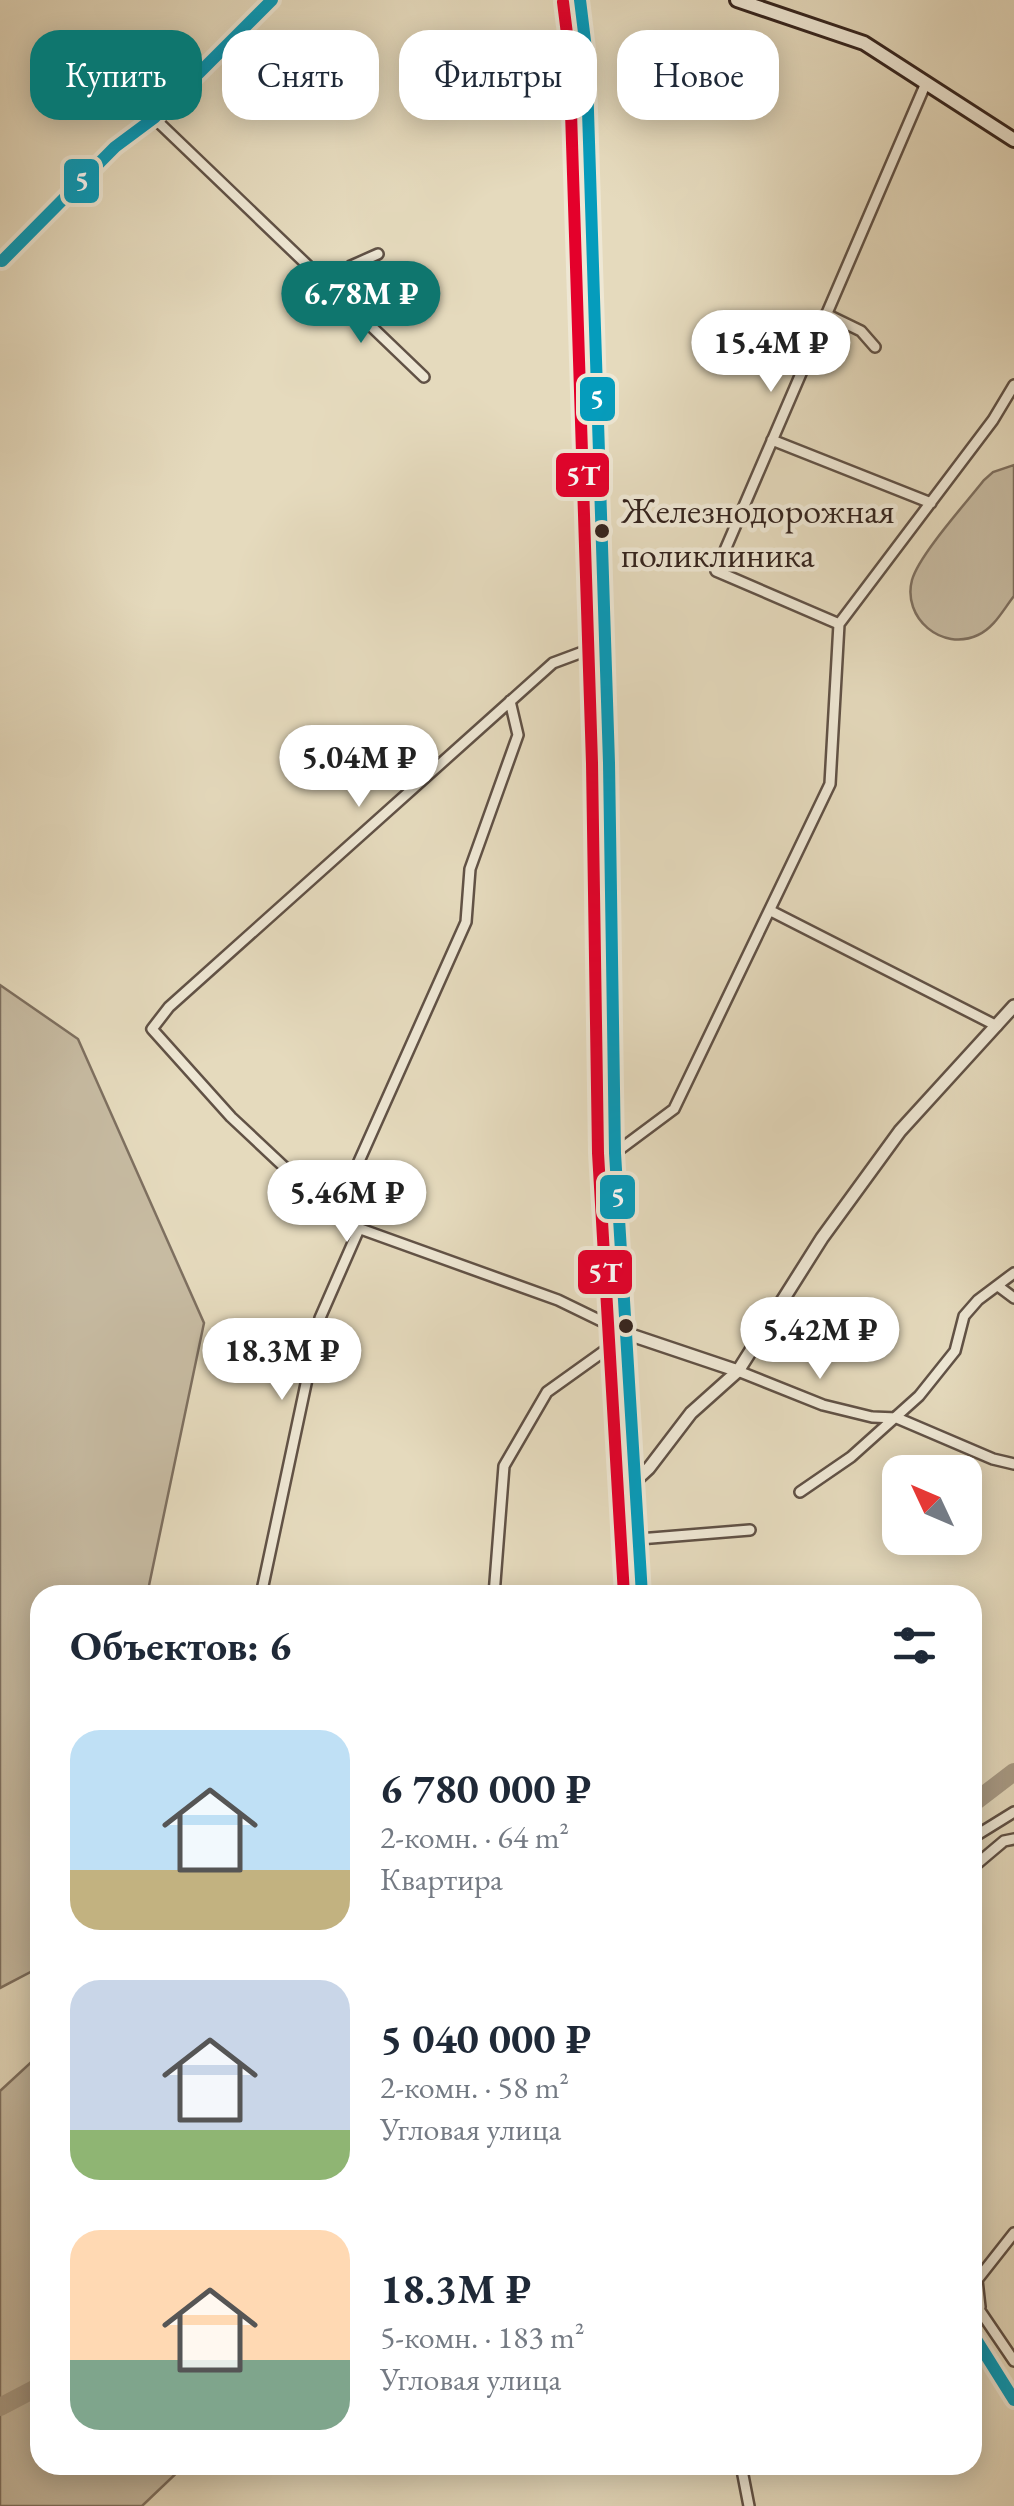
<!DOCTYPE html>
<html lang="ru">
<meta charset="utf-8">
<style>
body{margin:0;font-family:"EB Garamond",serif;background:#f6f6f7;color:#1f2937;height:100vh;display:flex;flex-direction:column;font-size:38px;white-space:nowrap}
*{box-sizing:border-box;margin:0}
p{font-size:32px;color:#747a83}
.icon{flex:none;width:55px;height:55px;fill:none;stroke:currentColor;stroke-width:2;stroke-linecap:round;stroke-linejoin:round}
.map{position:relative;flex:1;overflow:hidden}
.details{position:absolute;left:30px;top:1585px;width:952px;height:890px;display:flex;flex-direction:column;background:#fff;border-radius:30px;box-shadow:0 5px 25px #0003}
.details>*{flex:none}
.banner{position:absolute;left:30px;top:30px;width:955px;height:90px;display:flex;gap:20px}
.needle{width:65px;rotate:314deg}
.controls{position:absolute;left:882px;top:1455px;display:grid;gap:20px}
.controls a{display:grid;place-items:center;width:100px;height:100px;border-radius:20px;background:#fff;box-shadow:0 5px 25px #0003;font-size:50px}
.price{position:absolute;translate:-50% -85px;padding:0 22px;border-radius:35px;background:#fff;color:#222;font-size:32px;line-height:65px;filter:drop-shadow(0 2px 5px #0008)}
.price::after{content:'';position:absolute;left:50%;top:60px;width:30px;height:22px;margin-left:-15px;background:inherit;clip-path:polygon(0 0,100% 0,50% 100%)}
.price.selected{background:#0f766e;color:#fff}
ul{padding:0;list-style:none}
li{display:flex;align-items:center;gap:30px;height:250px;padding:0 40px}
li span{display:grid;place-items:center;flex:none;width:280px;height:200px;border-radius:30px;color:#555}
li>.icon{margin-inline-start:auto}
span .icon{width:120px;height:120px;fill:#fffc;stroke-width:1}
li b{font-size:42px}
h2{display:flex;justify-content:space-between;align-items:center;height:120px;padding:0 40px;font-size:42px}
.tag{padding:0 35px;border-radius:30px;background:#fff;box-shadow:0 5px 25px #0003;font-size:35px;line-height:90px}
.tag.selected{background:#0f766e;color:#fff}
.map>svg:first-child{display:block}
</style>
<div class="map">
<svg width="1014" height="2506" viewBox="0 0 1014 2506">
<rect width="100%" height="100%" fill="#e5dabd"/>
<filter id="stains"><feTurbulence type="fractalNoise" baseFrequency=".002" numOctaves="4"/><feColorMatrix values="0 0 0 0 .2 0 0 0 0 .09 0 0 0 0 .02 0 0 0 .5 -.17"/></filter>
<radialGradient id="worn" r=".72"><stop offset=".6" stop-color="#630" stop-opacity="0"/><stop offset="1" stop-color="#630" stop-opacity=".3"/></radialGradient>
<path fill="#c7bba2" stroke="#7e7060" stroke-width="2.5" d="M1014 465V596C1003 610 994 628 978 635 942 652 902 618 912 580 919 555 966 503 984 480L993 472Z
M0 985 78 1039 204 1323 147 1595H40V1967L0 1988Z
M40 2054V2465H185L142 2506H0V2091Z"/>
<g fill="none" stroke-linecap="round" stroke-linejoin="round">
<path stroke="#a99c87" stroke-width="18" d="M972 1804 1014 1772
M0 2407 40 2386"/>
<defs>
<path id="minor" d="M154 118 424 377
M0 263 115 147 154 118 272 0
M325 285 351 266 378 254
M826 314 861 331 875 347
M772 440 931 503
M839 624 716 571 926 83
M771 911 997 1026
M615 1153 674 1109 830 784 839 624 993 420 1014 385
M335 1215 466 922 470 869 518 735 510 701
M998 1286 1014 1298
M738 1371 823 1405 872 1417 897 1418 993 1459 1014 1464
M800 1492 851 1457 919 1396 955 1351 964 1316 978 1300 1014 1273
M639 1539 750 1530
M261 1595 320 1318 359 1229
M494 1595 504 1466 547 1392 628 1334 558 1300 344 1223 231 1117 152 1029 169 1007 553 663 604 644
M972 1838 1014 1812
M972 1868 1004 1841 1014 1839
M976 2305 1014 2361
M980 2307 977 2280 1014 2233
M741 2465 749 2506"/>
<path id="tertiary" d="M628 1334 738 1371
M636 1480 649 1468 691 1413 738 1371 822 1238 900 1131 1014 1006"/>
<path id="secondary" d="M580 0 586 49 609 763 615 1153 642 1595
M737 0 864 43 1014 140
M972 2332 1014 2400"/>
</defs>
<use href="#minor" stroke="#615246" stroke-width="14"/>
<use href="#tertiary" stroke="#615246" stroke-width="16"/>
<use href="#secondary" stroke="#35241e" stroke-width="18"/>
<use href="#minor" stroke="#eee7d4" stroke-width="9"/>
<use href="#tertiary" stroke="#eee7d4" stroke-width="11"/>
<use href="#secondary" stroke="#eee7d4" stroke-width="12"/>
<defs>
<path id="bus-1" d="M580 0 586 49 609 763 615 1153 642 1595
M2 261 115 147 154 118 272 0
M972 2333 1014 2400"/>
<path id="bus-2" d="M563 2 569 50 592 763 598 1153 624 1595"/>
</defs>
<use href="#bus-1" stroke="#eee7d4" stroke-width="20"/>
<use href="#bus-2" stroke="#eee7d4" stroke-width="20"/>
<use href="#bus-1" stroke="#059cbc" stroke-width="12"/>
<use href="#bus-2" stroke="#e4002b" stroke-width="12"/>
</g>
<g fill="#35241e" stroke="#eee7d4" stroke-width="4">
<circle cx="602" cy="531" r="9"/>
<circle cx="626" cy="1326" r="9"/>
</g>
<g text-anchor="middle" stroke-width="9" stroke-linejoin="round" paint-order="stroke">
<g font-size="36" fill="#35241e" stroke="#eee7d4" text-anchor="start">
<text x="621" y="523">Железнодорожная<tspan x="621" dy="44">поликлиника</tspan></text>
</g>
</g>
<g stroke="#eee7d4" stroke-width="4">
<rect x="62" y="157" width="39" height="48" rx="10" fill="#059cbc"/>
<rect x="578" y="375" width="39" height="48" rx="10" fill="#059cbc"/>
<rect x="554" y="451" width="57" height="48" rx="10" fill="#e4002b"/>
<rect x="598" y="1173" width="39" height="48" rx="10" fill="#059cbc"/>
<rect x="576" y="1248" width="58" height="48" rx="10" fill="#e4002b"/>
</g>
<g font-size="28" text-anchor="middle" font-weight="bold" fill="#fff">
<text x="82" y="190">5</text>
<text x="597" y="408">5</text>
<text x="583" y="485">5Т</text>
<text x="618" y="1206">5</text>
<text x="605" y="1282">5Т</text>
</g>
<rect width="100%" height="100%" filter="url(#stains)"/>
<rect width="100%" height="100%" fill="url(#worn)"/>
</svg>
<div class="controls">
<a><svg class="needle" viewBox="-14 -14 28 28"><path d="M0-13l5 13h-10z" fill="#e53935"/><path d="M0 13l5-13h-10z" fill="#747a83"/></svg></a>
</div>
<b class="price selected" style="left:361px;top:346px">6.78M ₽</b>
<b class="price" style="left:771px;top:395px">15.4M ₽</b>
<b class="price" style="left:359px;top:810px">5.04M ₽</b>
<b class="price" style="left:347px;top:1245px">5.46M ₽</b>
<b class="price" style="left:820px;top:1382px">5.42M ₽</b>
<b class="price" style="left:282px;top:1403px">18.3M ₽</b>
<div class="banner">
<a class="tag selected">Купить</a>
<a class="tag">Снять</a>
<a class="tag">Фильтры</a>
<a class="tag">Новое</a>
</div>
<section class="details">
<h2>Объектов: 6<svg class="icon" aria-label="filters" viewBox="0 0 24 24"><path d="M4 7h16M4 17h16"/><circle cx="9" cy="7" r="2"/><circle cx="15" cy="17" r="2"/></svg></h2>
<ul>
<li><span style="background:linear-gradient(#bfe0f5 70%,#c2b280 0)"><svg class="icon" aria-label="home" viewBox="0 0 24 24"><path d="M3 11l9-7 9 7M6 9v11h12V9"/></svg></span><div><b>6 780 000 ₽</b><p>2-комн. · 64 m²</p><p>Квартира</p></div></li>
<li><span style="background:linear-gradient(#c9d6e8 75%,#8fb573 0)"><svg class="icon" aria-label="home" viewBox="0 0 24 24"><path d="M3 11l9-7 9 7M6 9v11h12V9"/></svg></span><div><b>5 040 000 ₽</b><p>2-комн. · 58 m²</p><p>Угловая улица</p></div></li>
<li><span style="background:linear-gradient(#ffd9b3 65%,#7fa58c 0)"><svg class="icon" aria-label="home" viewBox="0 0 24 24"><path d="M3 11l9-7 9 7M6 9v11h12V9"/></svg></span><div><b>18.3M ₽</b><p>5-комн. · 183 m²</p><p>Угловая улица</p></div></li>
</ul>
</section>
</div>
